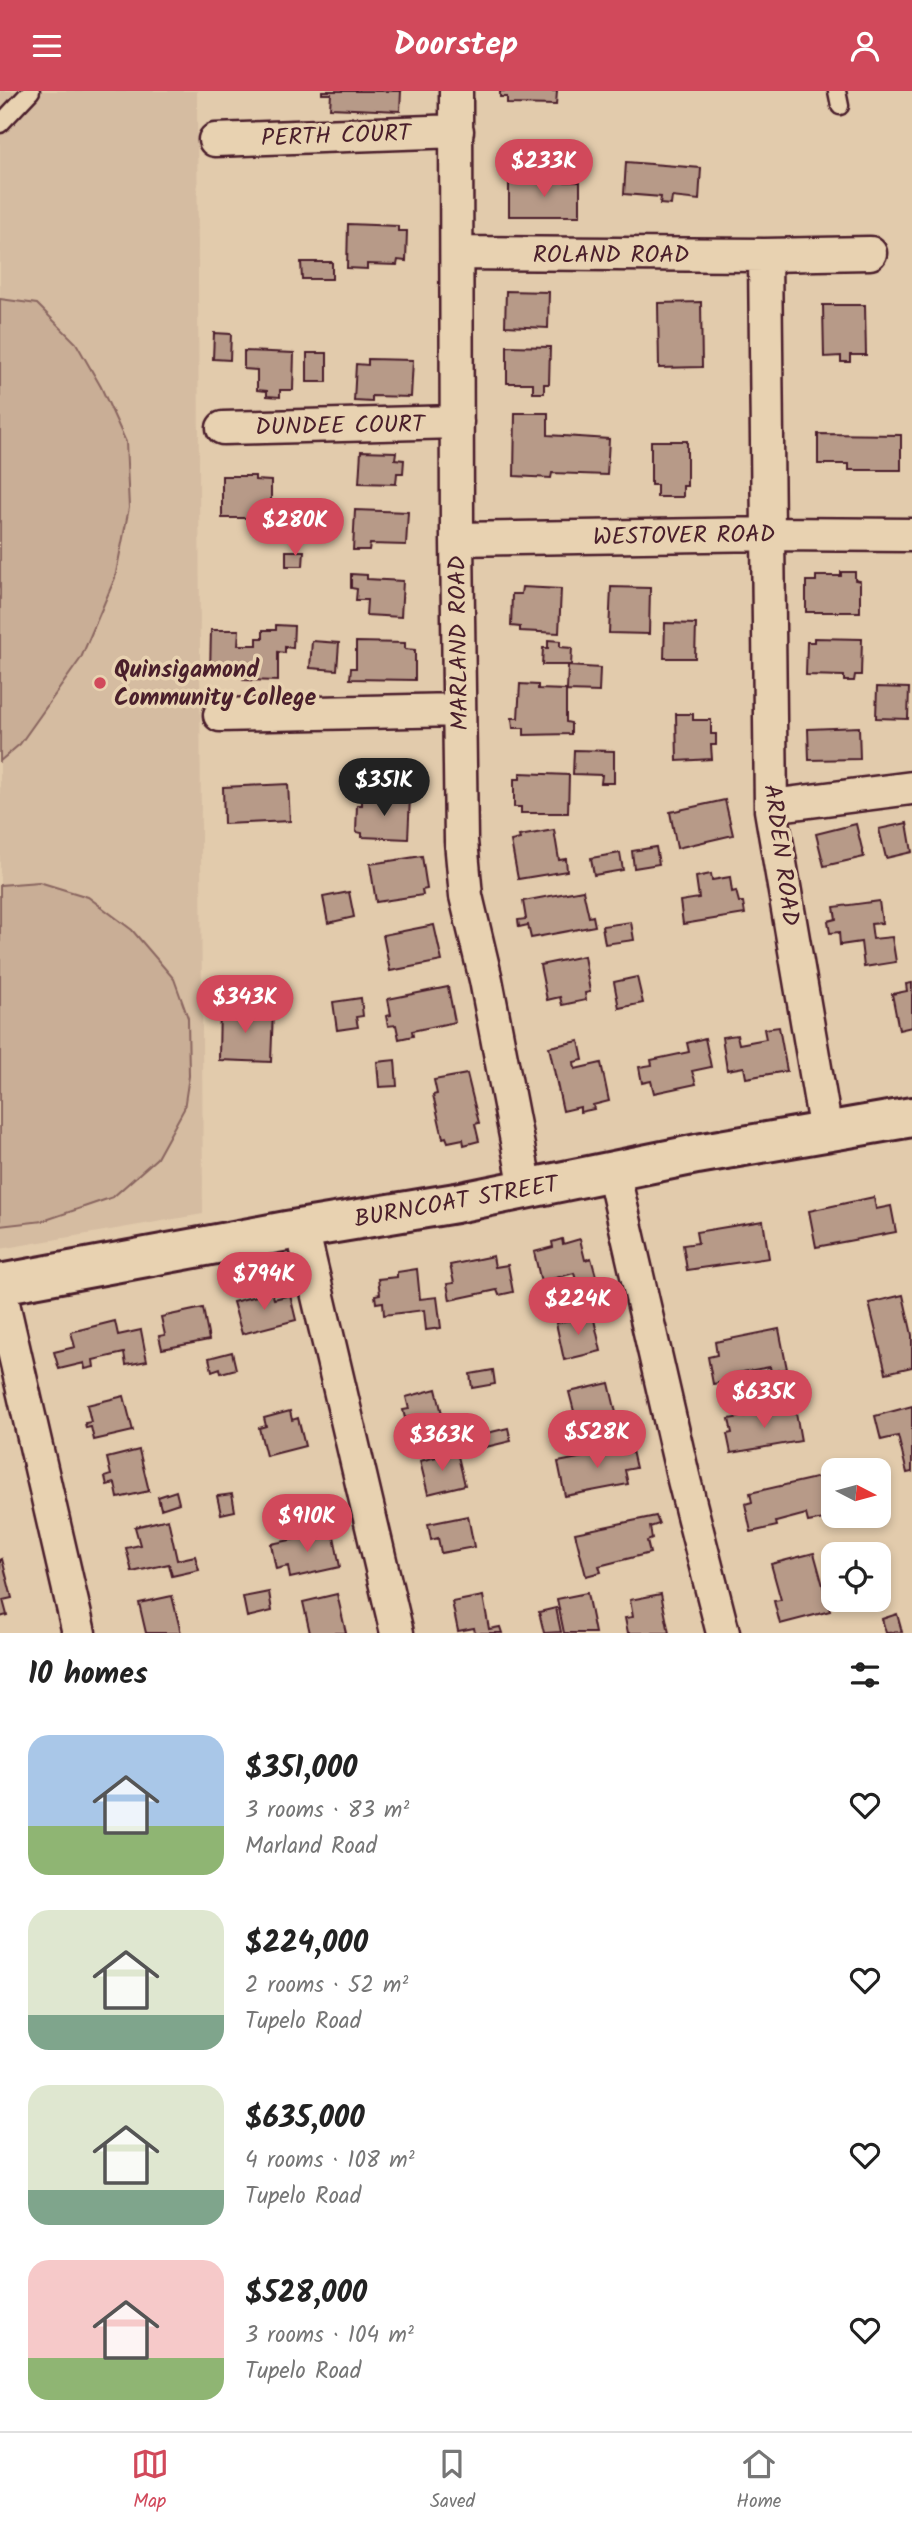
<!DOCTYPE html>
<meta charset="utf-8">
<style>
body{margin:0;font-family:Kalam,sans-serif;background:#f6f6f6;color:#222;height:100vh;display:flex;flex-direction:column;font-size:26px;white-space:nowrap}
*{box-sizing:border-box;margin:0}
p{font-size:23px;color:#767676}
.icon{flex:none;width:38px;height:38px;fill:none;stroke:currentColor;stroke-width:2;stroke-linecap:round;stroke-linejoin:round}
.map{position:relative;height:1542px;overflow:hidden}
.panel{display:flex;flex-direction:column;background:#fff;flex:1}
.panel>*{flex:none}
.needle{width:46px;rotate:96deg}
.buttons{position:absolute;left:821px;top:1367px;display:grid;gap:14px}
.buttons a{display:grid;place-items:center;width:70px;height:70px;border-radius:14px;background:#fff;box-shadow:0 4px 10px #0003;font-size:35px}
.price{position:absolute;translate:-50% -60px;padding:0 16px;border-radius:24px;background:#d1495b;color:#fff;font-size:23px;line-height:46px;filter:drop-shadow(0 2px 4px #0008)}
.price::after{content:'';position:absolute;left:50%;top:42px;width:21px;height:16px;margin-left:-10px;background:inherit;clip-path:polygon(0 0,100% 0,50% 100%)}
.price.current{background:#222;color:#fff}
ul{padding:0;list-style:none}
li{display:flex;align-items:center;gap:21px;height:175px;padding:0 28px}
li span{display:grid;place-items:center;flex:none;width:196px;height:140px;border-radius:21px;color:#555}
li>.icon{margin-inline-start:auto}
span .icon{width:84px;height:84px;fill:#fffc;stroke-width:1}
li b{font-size:30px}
h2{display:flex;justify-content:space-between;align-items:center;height:84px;padding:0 28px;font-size:30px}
header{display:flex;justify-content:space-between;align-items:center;height:91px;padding:0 28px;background:#d1495b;color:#fff;font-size:32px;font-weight:700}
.tab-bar{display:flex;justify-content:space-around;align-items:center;height:98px;border-top:2px solid #e0e0e0;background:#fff;font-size:19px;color:#767676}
.tab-bar a{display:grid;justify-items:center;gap:4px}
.tab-bar .current{color:#d1495b}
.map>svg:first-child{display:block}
</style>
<header><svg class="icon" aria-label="menu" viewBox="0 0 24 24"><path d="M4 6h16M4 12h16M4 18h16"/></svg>Doorstep<svg class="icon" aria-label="person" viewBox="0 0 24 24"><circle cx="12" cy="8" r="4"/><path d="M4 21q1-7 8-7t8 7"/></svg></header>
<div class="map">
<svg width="912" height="1542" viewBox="0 0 912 1542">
<rect width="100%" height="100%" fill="#e2cbac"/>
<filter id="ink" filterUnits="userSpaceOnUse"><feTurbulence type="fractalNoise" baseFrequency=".0143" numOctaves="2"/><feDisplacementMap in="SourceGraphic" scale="14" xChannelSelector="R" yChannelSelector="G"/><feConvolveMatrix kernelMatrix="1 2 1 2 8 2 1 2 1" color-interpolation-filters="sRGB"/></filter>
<g filter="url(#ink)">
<path fill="#d5bca1" d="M0 0H197L203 1123 0 1158Z"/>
<path fill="#c9ae96" stroke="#8a6660" stroke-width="2" d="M0 208 37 213 76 252 101 296 126 351 129 417 115 487 81 567 20 653 0 670Z
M39 791 88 806 132 839 174 888 188 927 189 985 184 1018 157 1067 113 1106 43 1130 0 1135V794Z"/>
<path fill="#b79a88" stroke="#4a1f2b" stroke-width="2" d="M322 0H401L400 20 330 17 331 3H322Z
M500 0H557L556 14 507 13V6H500Z
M626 71 701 77 699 109 672 106 671 114 660 113 661 106 624 103Z
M509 90 580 91V125H509Z
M348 133 398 135V140H407L406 170 398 169 397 174 367 173V178L347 177Z
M301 171H332V188H302Z
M506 200 549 201 548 237 505 235Z
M701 211 702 276 659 277 658 212Z
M823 214H865L866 264H850V271H841V265L824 266Z
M214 242 231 243 230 269 213 268Z
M507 255 550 256 549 293H544V302H533V292H507Z
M244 260 294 262 293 299H280V306L267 305V300L257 299V279L244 278Z
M307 262H327V291H307Z
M368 268 413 269 411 306 372 305V311L354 310 356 273 368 274Z
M515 322H548V344L609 348 607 384 552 382 551 387 514 385Z
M818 343 901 344V379H849V373H818Z
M651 350H687V395H683V406H657V394H651Z
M361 360 396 361 395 368 404 369 403 382H397L396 393 359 392Z
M222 385H255V389L271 390V427H222Z
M355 419 408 421 406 454 370 453 369 459H353Z
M286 460H304L303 475H286Z
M841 481H855V489L860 490V521H806V490H816V485H841Z
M351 483 367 484V488L403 490 401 526 366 524 367 509H356L357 498 351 497Z
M522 496 561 498 559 542 520 540V536L511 535 512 503H521Z
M611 496 650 497 649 543 609 542Z
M665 532 696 533 695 567H664Z
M276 534 294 535 293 557 285 556V562L278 561V590L243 589V583L210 582 211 539H239L238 554H257V547H263V539H276Z
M814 547 862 548 861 584H855L854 590H844V585L806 584 807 551H814Z
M548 549 560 550V556L572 557 571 574H542L543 557H548Z
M312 550 339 552 337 579 310 577Z
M356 551 405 552V558L415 559V589L350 588 351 577H356Z
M568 575 600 577 599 601 567 600Z
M520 593 538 594V598L566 599V631L571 632V643L524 644V637H513L512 627H518Z
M877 596 909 597 908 628 876 627Z
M676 623H693V629H711V643H716V654H711L712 668 677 670Z
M859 636 860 668 809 669 808 638Z
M574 659 614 660V692H601L602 684 573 683Z
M520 682 569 684 568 722H521V716H514V688H520Z
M288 693 290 730 224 733 223 696Z
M381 705 410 706 408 748 362 746V742L356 741 357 714H362V709H380Z
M725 709 733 744 677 757 670 721Z
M907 732 912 761 886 767 879 738Z
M856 733 864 766 824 775 816 743Z
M554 739 559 769 566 768 567 780 518 788 511 750 520 748 519 745Z
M656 756 659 773 634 777 632 760Z
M620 762 623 779 594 784 591 767Z
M422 765 427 798 422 799 423 804 376 811 370 773Z
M711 783 712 789 730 786 732 801 736 800 739 811H743L745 823 683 833 680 810 699 807 696 786Z
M583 799 589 826 593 825 595 835 531 847 528 834 519 836 518 829 526 828 523 810Z
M349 801 354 826 328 832 323 806Z
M879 810 882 832 871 833 873 848 892 846 896 871 864 876 861 851 840 854 839 841 830 842 828 830 836 828 834 816Z
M631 831 634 849 605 853 602 835Z
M434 834 442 870 390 880 383 844Z
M584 865 590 901 585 902 586 909 562 914 560 906 547 909 540 874Z
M637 886 643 912 619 917 614 891Z
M912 892V936L899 939 892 903 907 900 906 893Z
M448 896 455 931 412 940 413 945 399 948 396 934 388 935 386 925 391 924 388 908Z
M361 907 363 925 356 926 358 936 337 939 333 911Z
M220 913H235V930H241L242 919 273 920 271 971 219 969Z
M779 936 787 980 746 987 744 976 727 979 722 946 737 944 739 953 766 948 764 938Z
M705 947 711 976 692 980 696 993 654 1002 651 990 642 992 639 976 652 974 651 969 689 961 687 952Z
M579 950 583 969 574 971 575 978 601 972 609 1010 593 1014 594 1018 580 1021V1016L563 1020 549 956Z
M395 969 397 995 379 996 377 971Z
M467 983 479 1032 475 1033 479 1050 464 1054 463 1048 448 1051 446 1046 443 1047 433 1004 437 1003 434 989Z
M874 1106 876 1118 891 1115 896 1141 816 1156 809 1120Z
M763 1130 769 1167 687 1179 683 1154 698 1152 696 1141Z
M562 1148 563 1153 580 1148 585 1169 591 1167 601 1203 574 1210 570 1194 577 1193 574 1182 541 1191 534 1161 553 1156 552 1151Z
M493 1165 495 1176 508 1174 513 1201 499 1204 497 1199 450 1209 447 1193 454 1192 450 1174Z
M417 1178 420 1208 437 1206 441 1237 426 1239 424 1219 384 1224 383 1211 376 1212 375 1204 380 1203 378 1188 397 1186V1181Z
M272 1201 274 1208 290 1204 296 1229 242 1243 233 1211Z
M903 1204 912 1244V1276L886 1282 869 1212Z
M203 1217 209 1249 162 1258 159 1245 165 1244 161 1226Z
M593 1224 601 1260 564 1269 556 1232Z
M115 1230 118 1244 141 1239 147 1270 126 1274 124 1262 93 1269 94 1276 85 1278 84 1272 59 1278 54 1261 75 1256 71 1241Z
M779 1238 787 1278 771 1281 770 1276 737 1282 739 1288 713 1293 708 1266 717 1264 715 1251Z
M232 1261 236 1278 221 1282 220 1277 212 1280 209 1267Z
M493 1279 495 1293 472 1297 470 1283Z
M609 1292 617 1326 578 1336 569 1301Z
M436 1298 445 1335 414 1343 410 1326 405 1327 403 1319 409 1318 406 1306Z
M124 1305 133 1340 94 1349 91 1336 86 1337 85 1332 91 1331 87 1314Z
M912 1315V1381L907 1382 898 1345 881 1349 875 1325Z
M795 1316 801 1350 731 1362 727 1343 732 1342 729 1328Z
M290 1320 292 1329 298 1327 305 1355 266 1365 259 1337 266 1335 264 1327Z
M508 1337 511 1350 486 1356 483 1343Z
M630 1351 636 1377 625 1379 628 1393 565 1405 558 1371 604 1362 603 1357Z
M139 1359 149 1400 118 1407 115 1392 107 1394 105 1386 111 1384 107 1367Z
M457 1361 465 1394 428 1403 420 1370Z
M833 1383V1414L826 1416 829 1427 808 1431 806 1423 776 1431 777 1435 751 1441 745 1413 752 1411 750 1402Z
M176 1400 179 1412 161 1418 158 1406Z
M232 1403 235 1420 221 1423 217 1405Z
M468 1425 474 1456 441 1462 438 1447 431 1449 428 1433Z
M656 1425 659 1433 650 1436 652 1448 647 1450 650 1462 599 1475 601 1481 586 1485 575 1442Z
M168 1428 177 1469 195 1465 199 1479 172 1485 169 1473 132 1481 126 1457 140 1454 135 1436Z
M333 1440 340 1476 290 1487 288 1475 276 1478 271 1453Z
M814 1462 830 1520 780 1533 774 1510 781 1509 771 1473Z
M2 1468 12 1507 3 1509 7 1524 0 1526V1469Z
M269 1501 272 1520 247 1526 243 1506Z
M587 1502 595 1542H564L557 1508Z
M337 1503 346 1542H310L303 1511Z
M661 1503 669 1542H628L625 1527 633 1526 630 1509Z
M172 1505 181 1542H146L139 1512Z
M483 1505 489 1538 500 1536 502 1542H475L474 1537 458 1540 452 1511Z
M556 1517 561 1541 544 1542 539 1521Z
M897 1523 902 1541 886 1542 882 1528Z"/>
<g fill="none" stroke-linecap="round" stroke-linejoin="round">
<defs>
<path id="service" d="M837 0 840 15
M0 33 31 0"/>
<path id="minor" d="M456 0 457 448 461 750 466 805 486 889 526 1097
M215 49 457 40
M457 162 765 164 771 719 826 1041
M765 164 870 162
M223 337 457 331
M457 448 768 443 912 444
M220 624 459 619
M771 715 912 697
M613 1080 684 1389 723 1542
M302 1137 397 1542
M0 1199 79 1542"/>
<path id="secondary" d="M0 1193 287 1140 456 1112 697 1063 912 1026"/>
</defs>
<use href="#service" stroke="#4a1f2b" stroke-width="21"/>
<use href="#minor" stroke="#4a1f2b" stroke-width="37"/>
<use href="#secondary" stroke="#4a1f2b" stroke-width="44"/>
<use href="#service" stroke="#e8d2b1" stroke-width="16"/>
<use href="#minor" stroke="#e8d2b1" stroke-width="32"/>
<use href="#secondary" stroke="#e8d2b1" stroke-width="38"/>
</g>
</g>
<circle fill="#d1495b" stroke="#e8d2b1" stroke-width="2.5" cx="100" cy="592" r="7"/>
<g text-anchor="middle" stroke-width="7" stroke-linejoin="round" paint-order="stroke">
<g font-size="24" fill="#4a1f2b" stroke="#e8d2b1">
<text transform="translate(336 44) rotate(-2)" y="8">PERTH COURT</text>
<text x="611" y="171">ROLAND ROAD</text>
<text transform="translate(340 334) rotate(-1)" y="8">DUNDEE COURT</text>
<text transform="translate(684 444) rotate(-1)" y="8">WESTOVER ROAD</text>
<text transform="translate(458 552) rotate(-91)" y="8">MARLAND ROAD</text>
<text transform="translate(782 764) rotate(82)" y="8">ARDEN ROAD</text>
<text transform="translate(456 1110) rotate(-10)" y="8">BURNCOAT STREET</text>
</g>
<g font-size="24" font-weight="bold" fill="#4a1f2b" stroke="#e8d2b1" text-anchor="start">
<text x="114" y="586">Quinsigamond<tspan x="114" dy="28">Community College</tspan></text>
</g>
</g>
</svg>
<div class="buttons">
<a><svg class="needle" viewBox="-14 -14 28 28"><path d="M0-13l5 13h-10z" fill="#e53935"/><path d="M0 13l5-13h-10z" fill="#767676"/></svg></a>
<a><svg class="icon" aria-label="locate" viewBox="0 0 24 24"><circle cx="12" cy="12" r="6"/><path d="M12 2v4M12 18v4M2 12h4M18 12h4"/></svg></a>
</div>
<b class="price" style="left:544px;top:108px">$233K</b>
<b class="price" style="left:295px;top:467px">$280K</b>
<b class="price current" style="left:384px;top:727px">$351K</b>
<b class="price" style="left:245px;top:944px">$343K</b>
<b class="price" style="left:264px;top:1221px">$794K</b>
<b class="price" style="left:578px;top:1246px">$224K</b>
<b class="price" style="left:764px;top:1339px">$635K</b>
<b class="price" style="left:597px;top:1379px">$528K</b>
<b class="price" style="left:442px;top:1382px">$363K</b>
<b class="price" style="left:307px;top:1463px">$910K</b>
</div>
<section class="panel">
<h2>10 homes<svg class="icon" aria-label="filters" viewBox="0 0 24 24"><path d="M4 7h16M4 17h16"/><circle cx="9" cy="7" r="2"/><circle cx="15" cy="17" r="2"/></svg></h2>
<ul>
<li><span style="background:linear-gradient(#a9c7e8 65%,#8fb573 0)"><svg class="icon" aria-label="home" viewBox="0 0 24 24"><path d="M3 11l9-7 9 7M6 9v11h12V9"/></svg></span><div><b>$351,000</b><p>3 rooms · 83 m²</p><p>Marland Road</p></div><svg class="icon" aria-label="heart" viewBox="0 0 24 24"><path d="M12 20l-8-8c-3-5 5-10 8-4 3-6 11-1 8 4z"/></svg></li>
<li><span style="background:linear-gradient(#dfe7d0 75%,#7fa58c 0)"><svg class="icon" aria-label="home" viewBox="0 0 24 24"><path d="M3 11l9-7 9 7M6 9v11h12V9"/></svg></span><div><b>$224,000</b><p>2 rooms · 52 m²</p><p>Tupelo Road</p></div><svg class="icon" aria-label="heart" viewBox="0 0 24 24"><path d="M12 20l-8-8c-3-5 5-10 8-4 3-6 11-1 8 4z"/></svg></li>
<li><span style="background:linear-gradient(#dfe7d0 75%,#7fa58c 0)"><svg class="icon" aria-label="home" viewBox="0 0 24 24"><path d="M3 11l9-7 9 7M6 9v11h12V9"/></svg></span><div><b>$635,000</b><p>4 rooms · 108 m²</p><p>Tupelo Road</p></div><svg class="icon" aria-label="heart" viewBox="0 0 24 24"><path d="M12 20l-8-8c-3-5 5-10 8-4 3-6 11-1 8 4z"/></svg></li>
<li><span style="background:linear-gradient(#f6c9c9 70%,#8fb573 0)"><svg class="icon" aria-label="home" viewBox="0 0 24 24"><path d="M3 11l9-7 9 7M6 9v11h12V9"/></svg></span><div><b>$528,000</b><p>3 rooms · 104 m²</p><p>Tupelo Road</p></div><svg class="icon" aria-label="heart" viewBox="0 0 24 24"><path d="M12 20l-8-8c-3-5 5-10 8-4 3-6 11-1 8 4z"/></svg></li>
</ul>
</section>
<nav class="tab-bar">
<a class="current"><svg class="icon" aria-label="map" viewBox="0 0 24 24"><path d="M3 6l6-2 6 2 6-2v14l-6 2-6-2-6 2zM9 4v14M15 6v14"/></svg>Map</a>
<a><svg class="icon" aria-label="saved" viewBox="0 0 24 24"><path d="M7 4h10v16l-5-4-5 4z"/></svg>Saved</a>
<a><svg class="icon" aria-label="home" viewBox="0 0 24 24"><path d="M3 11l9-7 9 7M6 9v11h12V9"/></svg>Home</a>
</nav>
